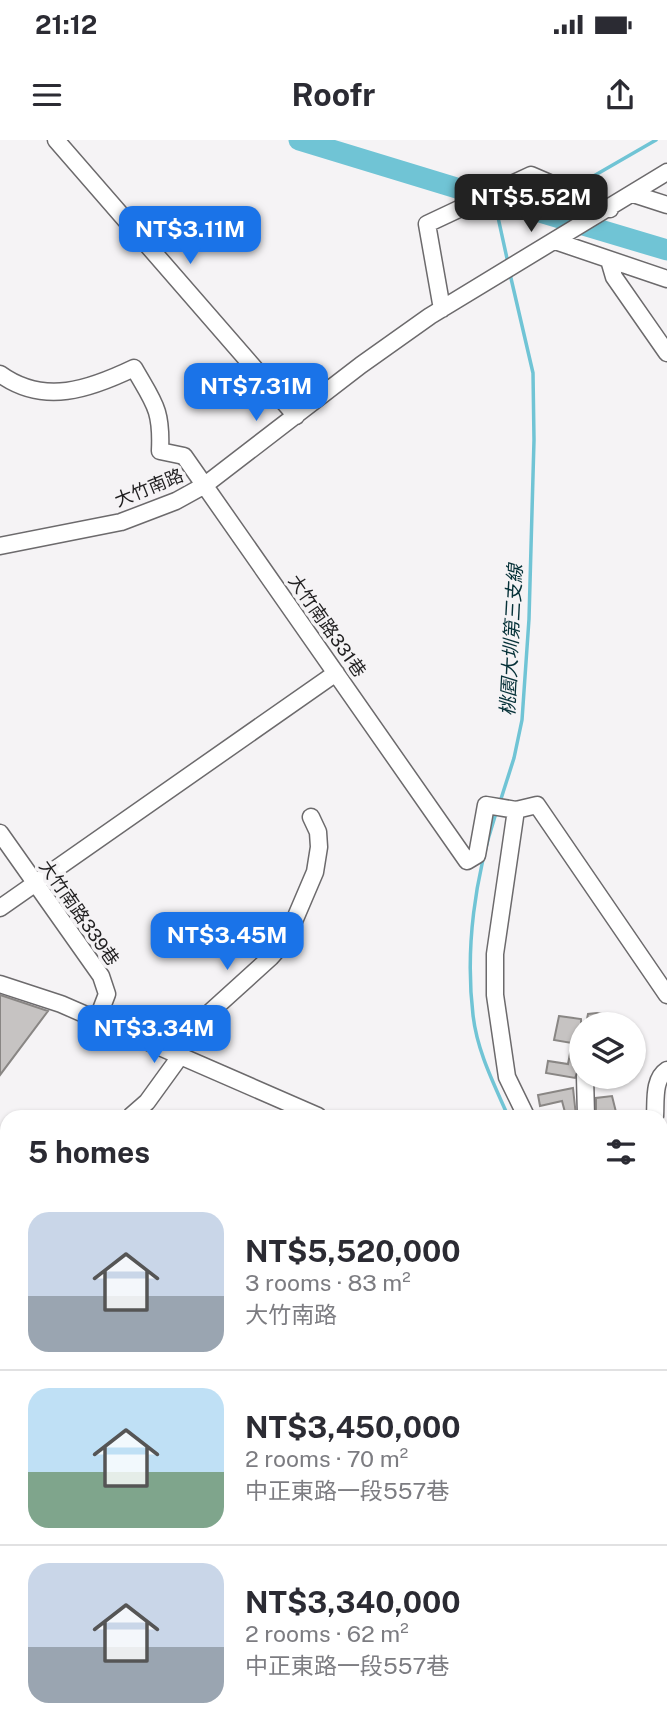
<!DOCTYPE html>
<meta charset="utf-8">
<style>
body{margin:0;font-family:"Public Sans","Noto Sans TC",sans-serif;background:#f2f2f3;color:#2b2b33;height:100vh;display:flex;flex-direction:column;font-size:26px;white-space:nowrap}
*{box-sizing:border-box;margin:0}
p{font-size:23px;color:#7c7c81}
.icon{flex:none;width:38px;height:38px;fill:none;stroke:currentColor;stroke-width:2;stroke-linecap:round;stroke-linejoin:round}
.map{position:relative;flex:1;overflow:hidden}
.sheet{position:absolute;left:0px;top:970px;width:668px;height:625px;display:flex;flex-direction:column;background:#fff;border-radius:21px 21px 0 0;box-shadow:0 2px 5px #0004}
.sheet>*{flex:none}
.fabs{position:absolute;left:569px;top:872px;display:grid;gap:14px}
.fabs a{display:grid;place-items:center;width:77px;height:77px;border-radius:50%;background:#fff;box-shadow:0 2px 5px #0004;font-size:35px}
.price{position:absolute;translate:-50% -60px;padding:0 16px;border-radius:14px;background:#1a73e8;color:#fff;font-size:23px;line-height:46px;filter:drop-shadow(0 2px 4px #0008)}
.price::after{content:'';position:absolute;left:50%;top:42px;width:21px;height:16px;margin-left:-10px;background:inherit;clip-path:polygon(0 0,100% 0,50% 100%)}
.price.on{background:#222;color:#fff}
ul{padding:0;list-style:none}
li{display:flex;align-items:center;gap:21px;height:175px;padding:0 28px}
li+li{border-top:2px solid #e1e1e2}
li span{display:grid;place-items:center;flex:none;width:196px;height:140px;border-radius:21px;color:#555}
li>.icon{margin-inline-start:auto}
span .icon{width:84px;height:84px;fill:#fffc;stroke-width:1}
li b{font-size:30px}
h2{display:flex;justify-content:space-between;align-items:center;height:84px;padding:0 28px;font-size:30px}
.status{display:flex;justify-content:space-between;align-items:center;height:49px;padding:0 35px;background:#fff;direction:ltr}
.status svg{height:19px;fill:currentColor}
header{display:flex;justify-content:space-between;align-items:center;height:91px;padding:0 28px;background:#fff;font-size:32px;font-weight:700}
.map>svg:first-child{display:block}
</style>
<div class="status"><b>21:12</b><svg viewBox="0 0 49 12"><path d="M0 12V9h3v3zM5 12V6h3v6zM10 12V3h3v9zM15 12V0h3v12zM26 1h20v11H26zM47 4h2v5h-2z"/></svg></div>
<header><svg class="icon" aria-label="menu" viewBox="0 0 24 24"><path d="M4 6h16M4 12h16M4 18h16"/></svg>Roofr<svg class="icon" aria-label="share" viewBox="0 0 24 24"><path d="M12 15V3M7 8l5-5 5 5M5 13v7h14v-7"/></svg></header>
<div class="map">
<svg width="667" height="1593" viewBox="0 0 667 1593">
<rect width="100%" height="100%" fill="#f5f3f5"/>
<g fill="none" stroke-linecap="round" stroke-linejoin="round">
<path stroke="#70c4d5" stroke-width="3.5" d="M578 45 656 0
M494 59 508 123
M528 69 556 55
M500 662 514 618 522 580 529 479 534 300 533 233 510 134
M496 673C475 737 465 808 473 875 477 911 494 944 508 976
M662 1311 667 1317"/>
<path stroke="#70c4d5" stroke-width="21" d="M299 0 473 53
M493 58 667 110"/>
</g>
<path fill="#c6c3c2" stroke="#898684" stroke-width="2" d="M0 855 48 871 0 935Z
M597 873 627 879V884H586L588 874Z
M559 876 581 879V923L575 938 546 933 548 921 568 924 572 903 554 900Z
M573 948 576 976H566L562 961 540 966 538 955Z
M612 956 617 976H596V958Z"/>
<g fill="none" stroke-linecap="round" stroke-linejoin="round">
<defs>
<path id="minor" d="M56 0 296 276
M633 54 667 65
M555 101 667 139
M609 120 614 137 667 213
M442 169 427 84 531 35 610 69
M0 234C44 266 90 249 134 228 154 263 162 269 160 311L184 316 467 721 477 715 486 665 516 670
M0 406 121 382 176 361 205 345 361 225 430 176 667 32
M0 693 101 836 107 854 97 880
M0 768 336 533
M0 844 61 864 318 976
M585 936 586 976
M131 976 147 962 176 922 186 894 271 817 286 800 315 732 319 707 318 692 311 677
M526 976 507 937 495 855V814L516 670 537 665 667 855
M655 976C656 961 653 939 667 930
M662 1171 667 1179
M0 1471 7 1464
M662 1507 667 1522
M304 1587 306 1593"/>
<path id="major" d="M0 1059 7 1063
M0 1077 7 1081
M662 1391 667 1393
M662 1410 667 1412
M332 1593V1587"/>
<path id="highway" d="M0 1359 7 1361
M0 1398 7 1400
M662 1557 667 1559
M590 1587 603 1593
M634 1587 655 1593"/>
</defs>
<use href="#minor" stroke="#6c6a6c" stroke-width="19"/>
<use href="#major" stroke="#6c6a6c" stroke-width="23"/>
<use href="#highway" stroke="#6c6a6c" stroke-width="26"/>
<use href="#minor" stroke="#fff" stroke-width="16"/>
<use href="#major" stroke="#fff" stroke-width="19"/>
<use href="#highway" stroke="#fff" stroke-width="23"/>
</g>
<g text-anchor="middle" stroke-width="7" stroke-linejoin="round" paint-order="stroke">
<g font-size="18" fill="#201f20" stroke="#f5f3f5">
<text transform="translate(149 348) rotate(-22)" y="6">大竹南路</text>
<text transform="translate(327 486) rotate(55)" y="6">大竹南路331巷</text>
<text transform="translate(79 773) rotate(55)" y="6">大竹南路339巷</text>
</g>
<g font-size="19" font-style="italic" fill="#063138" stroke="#f5f3f5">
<text transform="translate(511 500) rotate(-87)" y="7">桃園大圳第三支線</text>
</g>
</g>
</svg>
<div class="fabs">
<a><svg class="icon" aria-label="layers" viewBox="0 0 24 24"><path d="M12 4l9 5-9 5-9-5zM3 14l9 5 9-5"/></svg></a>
</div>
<b class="price on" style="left:531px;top:94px">NT$5.52M</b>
<b class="price" style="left:190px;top:126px">NT$3.11M</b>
<b class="price" style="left:256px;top:283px">NT$7.31M</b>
<b class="price" style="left:227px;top:832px">NT$3.45M</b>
<b class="price" style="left:154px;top:925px">NT$3.34M</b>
<section class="sheet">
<h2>5 homes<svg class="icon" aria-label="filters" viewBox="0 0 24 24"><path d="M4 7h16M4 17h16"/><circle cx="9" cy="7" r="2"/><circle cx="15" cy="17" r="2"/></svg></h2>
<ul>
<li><span style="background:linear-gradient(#c9d6e8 60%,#9aa5b1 0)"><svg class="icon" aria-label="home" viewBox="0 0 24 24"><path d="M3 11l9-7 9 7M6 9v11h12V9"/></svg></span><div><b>NT$5,520,000</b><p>3 rooms · 83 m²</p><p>大竹南路</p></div></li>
<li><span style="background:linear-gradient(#bfe0f5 60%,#7fa58c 0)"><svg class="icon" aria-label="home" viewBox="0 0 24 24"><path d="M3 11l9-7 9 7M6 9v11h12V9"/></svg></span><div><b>NT$3,450,000</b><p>2 rooms · 70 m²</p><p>中正東路一段557巷</p></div></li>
<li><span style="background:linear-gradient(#c9d6e8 60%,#9aa5b1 0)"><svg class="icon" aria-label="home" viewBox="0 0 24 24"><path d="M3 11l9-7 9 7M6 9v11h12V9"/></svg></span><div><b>NT$3,340,000</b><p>2 rooms · 62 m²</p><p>中正東路一段557巷</p></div></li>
</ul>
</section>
</div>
